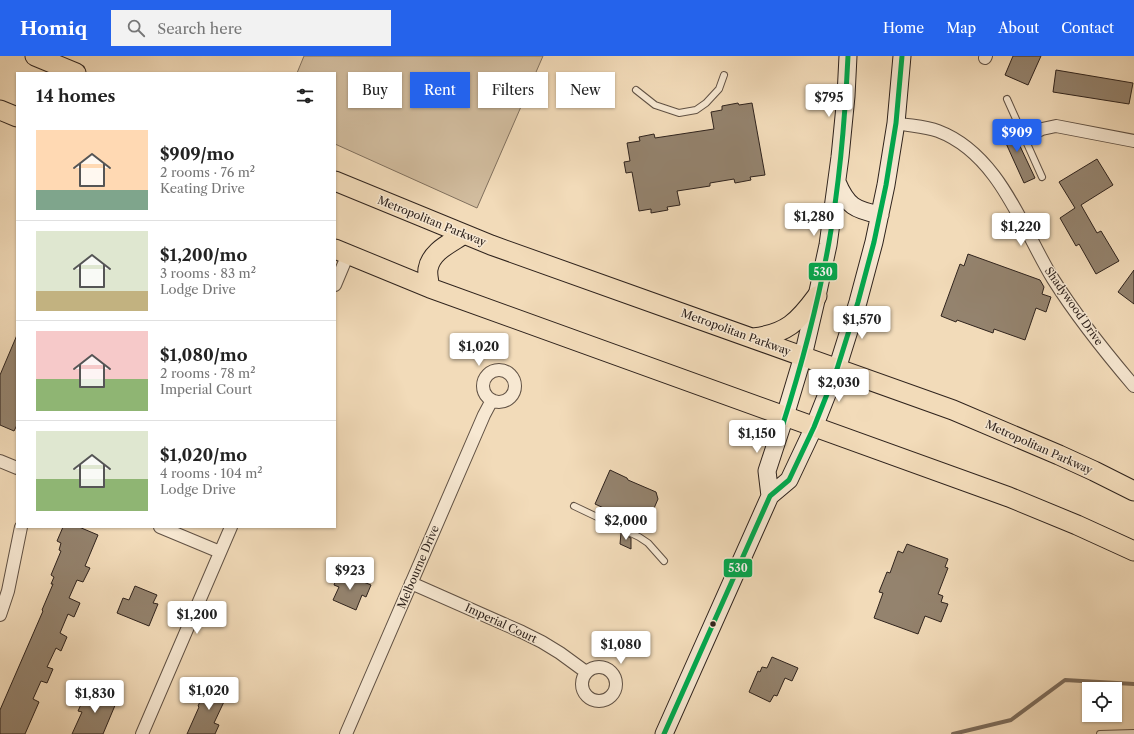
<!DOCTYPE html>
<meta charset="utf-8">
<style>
body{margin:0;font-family:"Libre Caslon Text",serif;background:#f2f2f2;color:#222;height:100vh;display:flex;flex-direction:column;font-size:15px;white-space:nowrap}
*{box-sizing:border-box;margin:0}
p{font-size:13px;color:#767676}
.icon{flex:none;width:22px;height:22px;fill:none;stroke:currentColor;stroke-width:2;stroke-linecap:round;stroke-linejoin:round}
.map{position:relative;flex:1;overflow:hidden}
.side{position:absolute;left:16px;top:16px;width:320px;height:456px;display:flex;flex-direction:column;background:#fff;border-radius:0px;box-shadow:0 1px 3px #0004}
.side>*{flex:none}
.banner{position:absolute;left:348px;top:16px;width:380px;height:36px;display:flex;gap:8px}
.controls{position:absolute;left:1082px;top:626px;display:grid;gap:8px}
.controls a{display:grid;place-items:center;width:40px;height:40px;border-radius:0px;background:#fff;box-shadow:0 1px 3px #0004;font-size:20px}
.price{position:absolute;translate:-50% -34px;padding:0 9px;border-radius:4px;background:#fff;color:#222;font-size:13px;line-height:26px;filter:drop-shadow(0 1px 2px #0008)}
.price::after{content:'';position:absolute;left:50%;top:24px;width:12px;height:9px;margin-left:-6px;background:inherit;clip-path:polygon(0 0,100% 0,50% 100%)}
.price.current{background:#2563eb;color:#fff}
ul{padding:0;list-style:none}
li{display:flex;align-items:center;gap:12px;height:100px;padding:0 20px}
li+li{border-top:1px solid #e0e0e0}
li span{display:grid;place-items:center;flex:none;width:112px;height:80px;border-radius:0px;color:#555}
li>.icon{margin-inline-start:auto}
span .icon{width:48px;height:48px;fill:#fffc;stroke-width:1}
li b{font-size:17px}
h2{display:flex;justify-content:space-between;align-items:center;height:48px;padding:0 20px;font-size:17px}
.tag{padding:0 14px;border-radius:0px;background:#fff;box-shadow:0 1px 3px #0004;font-size:14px;line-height:36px}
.tag.current{background:#2563eb;color:#fff}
header{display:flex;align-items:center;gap:24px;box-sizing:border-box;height:56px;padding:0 20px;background:#2563eb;color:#fff}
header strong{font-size:19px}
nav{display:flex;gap:22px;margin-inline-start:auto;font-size:14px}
.search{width:280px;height:36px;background:#f2f2f2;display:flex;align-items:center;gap:10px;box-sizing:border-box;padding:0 14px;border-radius:0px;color:#767676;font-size:15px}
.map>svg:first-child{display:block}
</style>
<header>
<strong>Homiq</strong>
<div class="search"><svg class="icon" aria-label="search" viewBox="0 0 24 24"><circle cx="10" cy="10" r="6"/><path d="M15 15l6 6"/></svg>Search here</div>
<nav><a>Home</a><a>Map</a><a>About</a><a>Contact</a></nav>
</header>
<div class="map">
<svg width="1134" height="678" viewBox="0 0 1134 678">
<rect width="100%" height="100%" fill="#f2dbb9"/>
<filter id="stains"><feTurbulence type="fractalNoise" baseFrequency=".005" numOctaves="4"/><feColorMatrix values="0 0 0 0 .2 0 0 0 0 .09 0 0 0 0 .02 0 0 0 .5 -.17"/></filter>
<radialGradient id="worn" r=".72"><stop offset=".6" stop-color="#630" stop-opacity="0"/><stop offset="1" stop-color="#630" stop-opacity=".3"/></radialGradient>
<path fill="#d1bc9e" stroke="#80705e" d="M304 0H543L477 152 335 88V17H297Z"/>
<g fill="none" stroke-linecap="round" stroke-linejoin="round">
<path stroke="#7c6c5b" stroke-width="4" d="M953 678 1011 664 1065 624 1134 628"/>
</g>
<path fill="#94836e" stroke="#2f231d" d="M1013 0H1041L1028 29 1005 19Z
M1056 14 1133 27 1129 48 1053 36Z
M738 47 739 49 752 47 765 119 750 121 751 124 735 127 734 123 710 127V130L677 135 680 149 667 151 668 154 651 157V153L639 155 632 116 626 117 624 106 630 105 627 87 640 85 639 81 654 78 655 82 714 73 711 56 722 54V50Z
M1010 67 1017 85 1019 88 1035 122 1024 127 999 72Z
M1097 103 1113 129 1081 149 1097 177 1101 175 1119 205 1096 218 1079 188 1076 190 1060 162 1075 152 1059 126Z
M968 198 1040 224 1044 231 1042 238 1051 241 1046 256 1036 252 1025 284 994 273 993 277 957 264 956 266 941 260 960 208 964 210Z
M1134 214V248L1118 236Z
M17 279V369L14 375 0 369V319Z
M610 414 627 422 628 424 656 436 658 443 646 471 631 464V472L621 467V460L595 448Z
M63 471H79L98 479 85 510 90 512 83 526 77 524 69 542 80 547 74 561 68 558 60 577 67 581 61 595 56 592 47 611 53 613 47 627 41 625 33 643 39 646 25 678H0V654L43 555 42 554 53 528H51L54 521 51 519 61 495 59 494 61 487 57 485Z
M621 477 631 482V493L620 488Z
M907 488 948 503 945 511 948 512 938 538 943 540 941 546 948 548 941 566 925 560 918 578 874 562 883 537 879 536 887 516 890 517 898 495 903 497Z
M339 516 371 529 366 541 362 539 356 554 333 544 339 531 334 529Z
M135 530 157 539 153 547 158 548 149 570 117 557 123 542 129 544Z
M772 601 798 612 792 625 785 622 777 640 774 639 770 646 749 636 758 615 760 616 762 611 767 612Z
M209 626 229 635 214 667 219 669 215 678H187L199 651 198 650Z
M95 632 114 640 112 646 116 647 103 678H72L82 656 78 655 84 642 90 645Z"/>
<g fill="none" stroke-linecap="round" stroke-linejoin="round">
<defs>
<path id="service" d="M636 34 655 49 679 57 696 54 706 47 719 33 724 19
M1007 43 1042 121
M574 450 639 481 648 487 664 505
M1100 678 1134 677"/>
<path id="minor" d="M985 2 986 0
M896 67C910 70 925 70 938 75 999 98 1022 172 1053 223 1077 261 1105 296 1134 330
M1024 82 1042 73 1056 70 1134 85
M335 229 348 198
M483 330a16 16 0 1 1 32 0a16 16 0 1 1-32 0Z
M0 405 17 412
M160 471 220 496
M411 527 522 576 542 586 560 597 586 616
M0 559 8 535 21 471
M582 628a17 17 0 1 1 34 0a17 17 0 1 1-34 0Z
M142 678 231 471
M346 678 484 359 492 344"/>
<path id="secondary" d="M837 126C847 150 855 154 880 159
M770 440 767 415 785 360 803 300 817 240 828 189 840 101 846 40 848 0
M664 678 770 440 789 424 814 371 837 313 858 246 874 186 886 129 896 67 902 0"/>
<path id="primary" d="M35 0 76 17
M0 54 17 61
M335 125 491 189 953 354 1059 399 1094 415 1134 435
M335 193 430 232 1009 441 1077 469 1134 495
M430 232C429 226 427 219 428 213 431 195 451 187 464 178
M753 282C786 278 798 266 817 240"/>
</defs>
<use href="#service" stroke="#605144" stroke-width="8"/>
<use href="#minor" stroke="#605144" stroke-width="14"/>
<use href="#secondary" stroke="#2f231d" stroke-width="19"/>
<use href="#primary" stroke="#2f231d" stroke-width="21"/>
<use href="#service" stroke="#f7e8d2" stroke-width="6"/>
<use href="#minor" stroke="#f7e8d2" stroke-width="12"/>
<use href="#secondary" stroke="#f7e8d2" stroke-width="17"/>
<use href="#primary" stroke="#f2dbb9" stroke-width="19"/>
<defs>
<path id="bus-1" d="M783 368C802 308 818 248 829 186 840 125 845 63 848 0
M664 678 770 440 789 424 814 371 837 313 858 246 874 186 886 129 896 67 902 0"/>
</defs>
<use href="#bus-1" stroke="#f7e8d2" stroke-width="8"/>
<use href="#bus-1" stroke="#00a94e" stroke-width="5"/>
</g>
<circle fill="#2f231d" stroke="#f7e8d2" stroke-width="1.5" cx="713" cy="568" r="3.5"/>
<g text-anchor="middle" stroke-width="3" stroke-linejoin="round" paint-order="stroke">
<g font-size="11" fill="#2f231d" stroke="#f7e8d2">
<text transform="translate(432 165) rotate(22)" y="4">Metropolitan Parkway</text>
<text transform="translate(1074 250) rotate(55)" y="4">Shadywood Drive</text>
<text transform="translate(736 276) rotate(20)" y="4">Metropolitan Parkway</text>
<text transform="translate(1039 391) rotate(24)" y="4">Metropolitan Parkway</text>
<text transform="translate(418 511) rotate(-67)" y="4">Melbourne Drive</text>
<text transform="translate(501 567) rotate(25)" y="4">Imperial Court</text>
</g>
</g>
<g stroke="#f7e8d2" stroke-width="1.5">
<rect x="808" y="206" width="30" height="19" rx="4" fill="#00a94e"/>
<rect x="723" y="502" width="30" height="20" rx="4" fill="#00a94e"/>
</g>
<g font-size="11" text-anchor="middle" font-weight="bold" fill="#fff">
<text x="823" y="220">530</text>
<text x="738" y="516">530</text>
</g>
<rect width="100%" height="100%" filter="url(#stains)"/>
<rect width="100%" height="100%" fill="url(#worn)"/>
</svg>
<div class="controls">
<a><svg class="icon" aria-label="locate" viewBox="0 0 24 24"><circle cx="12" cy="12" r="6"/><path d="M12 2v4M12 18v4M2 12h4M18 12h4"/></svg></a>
</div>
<b class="price" style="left:829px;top:62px">$795</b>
<b class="price current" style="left:1017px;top:97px">$909</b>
<b class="price" style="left:814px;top:181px">$1,280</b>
<b class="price" style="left:1021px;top:191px">$1,220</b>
<b class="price" style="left:862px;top:284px">$1,570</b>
<b class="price" style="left:479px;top:311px">$1,020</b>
<b class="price" style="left:839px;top:347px">$2,030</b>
<b class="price" style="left:757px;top:398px">$1,150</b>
<b class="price" style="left:626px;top:485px">$2,000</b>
<b class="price" style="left:350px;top:535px">$923</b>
<b class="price" style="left:197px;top:579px">$1,200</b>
<b class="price" style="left:621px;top:609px">$1,080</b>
<b class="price" style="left:209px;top:655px">$1,020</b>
<b class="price" style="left:95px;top:658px">$1,830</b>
<div class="banner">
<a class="tag">Buy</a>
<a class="tag current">Rent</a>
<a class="tag">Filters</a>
<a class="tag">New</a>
</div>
<section class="side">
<h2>14 homes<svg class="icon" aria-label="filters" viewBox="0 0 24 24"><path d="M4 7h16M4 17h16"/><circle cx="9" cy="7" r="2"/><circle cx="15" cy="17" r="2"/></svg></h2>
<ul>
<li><span style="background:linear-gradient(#ffd9b3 75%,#7fa58c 0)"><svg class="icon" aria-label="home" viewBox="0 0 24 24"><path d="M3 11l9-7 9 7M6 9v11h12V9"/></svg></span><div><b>$909/mo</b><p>2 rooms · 76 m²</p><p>Keating Drive</p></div></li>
<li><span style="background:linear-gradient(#dfe7d0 75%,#c2b280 0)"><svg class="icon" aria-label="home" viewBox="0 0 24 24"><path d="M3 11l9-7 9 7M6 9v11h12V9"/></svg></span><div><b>$1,200/mo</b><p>3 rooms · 83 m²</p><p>Lodge Drive</p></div></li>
<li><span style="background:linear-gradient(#f6c9c9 60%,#8fb573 0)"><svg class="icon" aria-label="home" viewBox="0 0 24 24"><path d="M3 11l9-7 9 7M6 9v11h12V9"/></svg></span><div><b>$1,080/mo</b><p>2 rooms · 78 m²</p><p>Imperial Court</p></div></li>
<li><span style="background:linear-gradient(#dfe7d0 60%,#8fb573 0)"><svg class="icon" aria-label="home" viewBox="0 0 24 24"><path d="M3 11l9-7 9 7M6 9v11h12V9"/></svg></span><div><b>$1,020/mo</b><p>4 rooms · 104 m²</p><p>Lodge Drive</p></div></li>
</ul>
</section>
</div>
